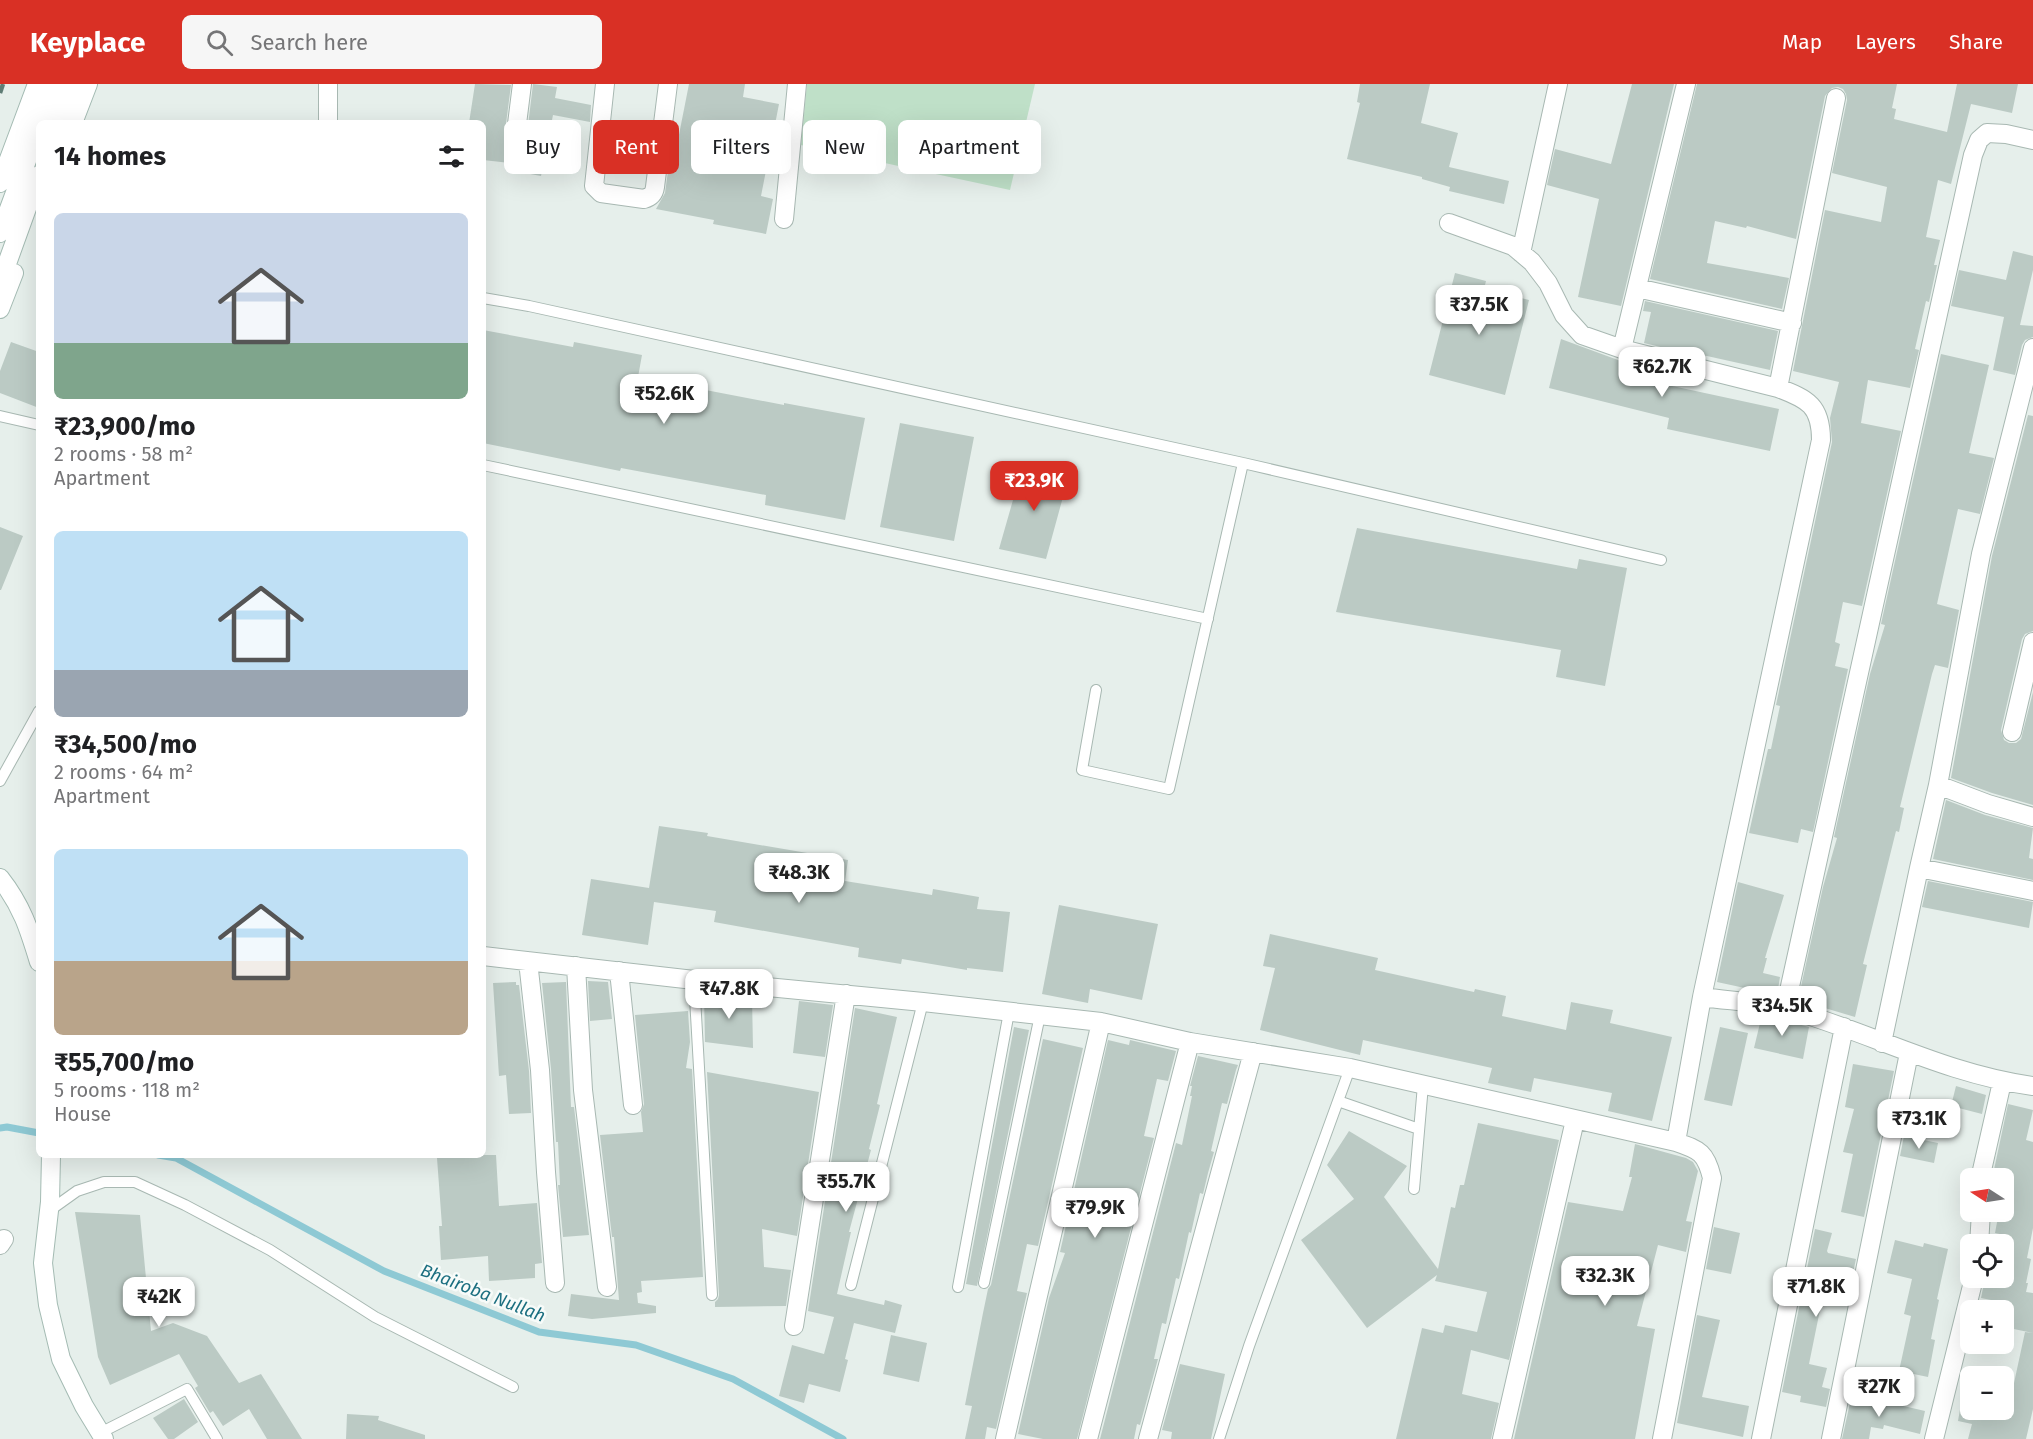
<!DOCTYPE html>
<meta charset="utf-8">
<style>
body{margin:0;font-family:"Fira Sans",sans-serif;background:#f6f6f6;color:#202124;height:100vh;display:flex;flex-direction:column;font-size:22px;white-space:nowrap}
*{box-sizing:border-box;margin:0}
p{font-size:20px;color:#757577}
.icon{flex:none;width:33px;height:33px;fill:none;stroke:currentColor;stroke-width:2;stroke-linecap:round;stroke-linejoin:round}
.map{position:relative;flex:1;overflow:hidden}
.details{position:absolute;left:36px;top:36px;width:450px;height:1038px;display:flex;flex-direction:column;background:#fff;border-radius:9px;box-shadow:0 6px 24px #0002}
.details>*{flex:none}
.banner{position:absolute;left:504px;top:36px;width:570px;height:54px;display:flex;gap:12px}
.needle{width:39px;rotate:282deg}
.fabs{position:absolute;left:1960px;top:1084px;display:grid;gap:12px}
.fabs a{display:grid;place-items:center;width:54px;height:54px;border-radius:9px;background:#fff;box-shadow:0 6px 24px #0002;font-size:30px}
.price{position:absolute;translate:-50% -51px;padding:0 14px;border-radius:12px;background:#fff;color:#222;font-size:20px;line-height:39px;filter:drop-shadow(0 2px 3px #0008)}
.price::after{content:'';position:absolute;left:50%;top:36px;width:18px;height:14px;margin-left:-9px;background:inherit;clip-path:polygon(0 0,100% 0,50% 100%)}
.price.on{background:#d93025;color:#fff}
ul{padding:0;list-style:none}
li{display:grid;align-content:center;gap:12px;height:318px;padding:0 18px}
li span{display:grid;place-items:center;height:186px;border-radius:9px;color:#555}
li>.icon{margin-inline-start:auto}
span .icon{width:108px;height:108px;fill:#fffc;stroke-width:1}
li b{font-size:26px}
h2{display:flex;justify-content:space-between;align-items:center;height:72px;padding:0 18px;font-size:26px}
.tag{padding:0 21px;border-radius:9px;background:#fff;box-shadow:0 6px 24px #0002;font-size:21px;line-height:54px}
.tag.on{background:#d93025;color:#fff}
header{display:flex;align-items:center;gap:36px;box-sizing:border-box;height:84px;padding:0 30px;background:#d93025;color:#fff}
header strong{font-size:28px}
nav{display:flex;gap:33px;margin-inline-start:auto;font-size:21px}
.search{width:420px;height:54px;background:#f6f6f6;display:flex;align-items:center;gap:15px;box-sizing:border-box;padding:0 21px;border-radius:9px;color:#757577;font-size:22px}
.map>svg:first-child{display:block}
</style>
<header>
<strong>Keyplace</strong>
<div class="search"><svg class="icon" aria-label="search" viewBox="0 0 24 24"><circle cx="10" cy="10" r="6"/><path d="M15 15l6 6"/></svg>Search here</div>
<nav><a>Map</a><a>Layers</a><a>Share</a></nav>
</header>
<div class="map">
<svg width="2033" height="1355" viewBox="0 0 2033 1355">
<rect width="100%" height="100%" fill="#e6efeb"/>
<path fill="#bfe0c8" d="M807 0H1035L1010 106 801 61Z"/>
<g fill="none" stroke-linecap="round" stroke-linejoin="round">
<path stroke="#8ec9d4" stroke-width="7" d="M0 1044 7 1043 39 1049
M158 1071 176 1074 384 1187 539 1248 636 1261 733 1295 843 1355"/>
</g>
<path fill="#bbcac4" d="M475 0 511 1 505 47 509 57 514 59 521 58 527 50 533 0 557 3 555 14 591 21 590 38 553 31 541 92 509 86 510 79 483 76V39H469Z
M689 0H745L743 13 779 20 761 112 773 115 766 150 713 140 714 136 656 125 665 109 669 80 673 81Z
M1360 0H1430L1421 39 1458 49 1449 83 1509 97 1504 120 1449 107 1450 103 1422 95V93L1347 75 1360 19 1357 18Z
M1632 0H1674L1621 222 1578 213 1599 115 1547 101 1555 65 1611 80Z
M1697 0H1897L1892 24 1896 25 1894 35 1947 48 1957 0H2018L2012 29 1971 20 1951 100 1938 96 1926 153 1940 156 1934 181H1937L1929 218 1926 217 1915 265 1919 266 1910 304 1868 296 1861 339 1901 347 1862 522 1843 518 1835 558 1840 560 1835 582 1848 585 1813 748 1801 745 1798 759 1749 749 1768 665H1771L1780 622 1776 621 1832 358 1830 334 1839 298 1793 287 1825 126 1881 138 1887 103 1832 89 1847 16 1846 10 1843 5 1838 3 1832 4 1825 12 1796 155 1747 142 1746 144 1715 137 1707 179 1789 194 1782 225 1650 195Z
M2013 167 2033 172V186L2020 241 2033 242V253L2025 256 2022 261 2015 291 1993 286 2004 233 1951 222 1959 186 2006 196Z
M1455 189 1486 197 1484 205 1529 216 1505 311 1429 291Z
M1645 217 1778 247 1770 286 1689 268V270L1644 259 1651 228 1643 227Z
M483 246 573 263 574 258 642 271 638 293 784 321V319L865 334 845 436 765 421 766 411 621 384 620 387 483 359Z
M1561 255 1618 276 1666 288 1663 300 1779 325 1770 367 1667 345 1669 334 1549 304Z
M11 258 39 268V324L0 309V287Z
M1941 270 1989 281 1969 369 1994 374 1980 430 1958 425 1937 520 1959 526 1948 584 1935 581 1932 590 1900 723 1904 724 1899 748 1896 747 1863 880 1867 881 1855 933 1798 916 1823 803 1837 754 1834 753 1870 590 1885 541 1881 540Z
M2028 331 2033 332V547L2025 550 2022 555 2001 646 2004 656 2009 659H2016L2021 655 2033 608V721L1992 709 1951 694 1992 472Z
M900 339 974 353 954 457 880 443Z
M1023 381 1069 391 1046 475 999 465Z
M0 443 23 452 1 506H0Z
M1357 444 1577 485 1579 475 1627 484 1605 602 1556 593 1561 566 1336 528Z
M1946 716 1985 731 2033 744 2029 774 2033 775V796L1933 775Z
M659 742 708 749 707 752 848 776 845 797 932 811 933 805 979 813 977 825 1010 828 1003 888 967 884V886L902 875 901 880 858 873 859 864 714 838 716 827 654 818 648 861 582 851 591 795 649 804Z
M1928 797 2033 818 2029 844 1922 823Z
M1738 798 1784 811 1765 874H1767L1763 889 1780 893 1777 911 1717 898Z
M1059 821 1158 840 1142 916 1090 905 1088 919 1042 910Z
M1270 850 1378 874 1375 886 1474 908 1475 905 1506 912 1502 932 1566 946 1571 918 1613 926 1610 939 1672 953 1652 1037 1608 1027 1612 1009 1534 994 1531 1008 1488 999 1492 984 1363 956 1360 971 1260 946 1275 884 1263 882Z
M588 897 608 898 612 935 590 937Z
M516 898V901H519L529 987 531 1029 509 1030 506 991 499 992 493 899Z
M566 898 571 1023H574L589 1151 563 1153 558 1101H560L558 1058H556L551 985 542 899Z
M724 910 752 913 753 964 705 958 704 911Z
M799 917 833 921 825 973 793 969Z
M855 924 897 933 877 1020 880 1021 869 1065 871 1066 849 1148H851L837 1210 884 1221 885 1216 902 1221 895 1249 854 1239 845 1275 848 1276 840 1308 809 1300 804 1319 779 1312 792 1261 824 1270 834 1233 808 1227Z
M688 927 690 958 686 984 692 985 703 1193 641 1197 642 1208 637 1209 638 1219 656 1222V1229L592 1235 568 1232 571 1210 619 1216 614 1153H612L600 1051 643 1048 641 1028 644 1020 635 931Z
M1762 931 1809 943 1803 975 1754 964Z
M1014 943 1029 946 977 1202 966 1200Z
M1720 943 1748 949 1732 1022 1704 1016Z
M1043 955 1083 964 1038 1162 1027 1160 1017 1207 1027 1209 996 1345 987 1343 985 1355H965L972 1322 965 1321 983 1229 988 1205 991 1201Z
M1108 956 1129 961 1130 956 1176 967 1168 997 1157 995 1144 1052 1154 1054 1077 1355H1043L1018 1350 1049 1214 1065 1169 1060 1168Z
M1198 972 1238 981 1236 986 1227 1020 1222 1019 1211 1067 1214 1068 1208 1089 1203 1110 1200 1109 1191 1149 1189 1148 1179 1195 1176 1194 1166 1240 1162 1239 1154 1275H1158L1140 1341 1137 1340 1134 1355H1100L1176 1059 1182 1061 1192 1012H1190L1192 1002H1190Z
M1853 980 1894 987 1864 1133 1841 1128 1853 1070 1843 1068 1854 1025 1845 1023Z
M707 988 819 1008 797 1152 762 1145 764 1183 791 1186 786 1222 715 1223V1218L718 1215 719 1211Z
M1956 1002 1986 1011 1982 1030 1951 1022Z
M2008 1020 2033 1026 2026 1056 2033 1058V1144L2027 1174 2031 1175 2026 1199H2028L2026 1208 2033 1209V1249L2004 1243V1227H1994L1996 1217 1981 1214 1985 1194H2004V1151L1995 1149 1999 1128H2004V1105L2006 1095H1992Z
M1478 1039 1559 1056 1509 1276 1471 1266 1462 1310 1499 1319 1491 1355H1396L1422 1244 1443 1249 1445 1241 1477 1248 1487 1208 1435 1197 1437 1191 1367 1244 1301 1156 1354 1115 1327 1081 1349 1047 1407 1082 1384 1113 1438 1185 1451 1123 1455 1124 1460 1101H1464Z
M1904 1052 1938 1059 1934 1079 1900 1072Z
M1635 1060 1686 1074 1693 1078 1698 1087 1686 1137 1692 1138 1686 1168 1658 1161 1637 1242 1655 1245 1635 1355H1514L1568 1118 1623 1127 1632 1093H1629Z
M442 1071H496L499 1122 537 1119 542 1179 535 1180V1194L489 1197 488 1172 441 1176 439 1142H442L437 1074H442Z
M75 1128 140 1131 151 1247 173 1239 207 1252 239 1299 261 1290 302 1355H267L249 1325 223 1342 213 1327 210 1329 195 1304 198 1302 179 1270 110 1301 98 1273Z
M1714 1143 1740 1149 1731 1190 1706 1185Z
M1815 1145 1832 1149 1827 1167 1828 1169 1856 1175 1846 1222 1822 1216 1809 1280 1827 1284 1822 1303 1830 1305 1826 1323 1800 1318 1801 1312 1782 1308Z
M1895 1156 1923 1163 1924 1159 1948 1165 1937 1215 1939 1216 1931 1255 1935 1256 1928 1293 1899 1287 1911 1232 1904 1230 1912 1195 1887 1189Z
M1697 1231 1720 1236 1702 1313 1749 1322 1743 1353 1677 1339Z
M2025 1248 2033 1249V1325L2026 1355H1968L1972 1340 1958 1337 1966 1290 1983 1293H1971V1326H2004V1297L2014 1299Z
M891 1251 927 1259 919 1298 883 1290Z
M1180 1280 1225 1290 1211 1355H1171L1172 1348 1162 1346Z
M1852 1310 1925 1327 1920 1350 1884 1341 1883 1345 1871 1343 1869 1355H1842Z
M184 1315 198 1338 174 1355H168L153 1334Z
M347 1330 379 1332 378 1336 425 1351V1355H346Z"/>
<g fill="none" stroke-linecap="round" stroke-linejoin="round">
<defs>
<path id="lane" d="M483 214 529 222 1243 379 1661 476
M0 332 39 341
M483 381 1208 535
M1096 606 1082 686 1169 705 1243 379
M0 697 39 627
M694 896 712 1211
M1338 1017 1419 1045
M1414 1105 1423 1001
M49 1127 77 1107 104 1098H135L185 1121 270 1166 375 1233 513 1303
M984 1199 1040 931
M851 1201 923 918
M958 1203 1009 928
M100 1349 187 1305 217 1355
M1219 1355 1249 1262 1350 984"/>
<path id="street" d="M328 0V39
M605 0 594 102 601 109 644 115C651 113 654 110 655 103L668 0
M516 48 522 0
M784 135 797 0
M1449 139 1513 162 1532 178 1548 199 1564 231 1582 251 1622 265 1778 304C1808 315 1821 322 1821 356L1702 913 1676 1058
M1521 169 1558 0
M1637 204 1792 239
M1622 265 1686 0
M1778 304 1836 14
M2012 648 2033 558
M1938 701 1988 720 2033 733
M1919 784 2033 807
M483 872 694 896 923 918 1101 938 1190 958 1350 984 1676 1058C1700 1066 1706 1069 1712 1094L1662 1355
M528 877 540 986 546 1088 555 1199
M576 882 583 1006 607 1203
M619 887 633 1021
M1702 913C1730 917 1761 918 1788 925 1872 949 1945 990 2033 1002
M1785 925 1973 71 1979 56 1987 49 2006 50 2033 56
M1882 959 1919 784 1938 701 1981 470 2033 264
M1980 1095 2002 998
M0 1161 4 1155
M1979 1161 1981 1128
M794 1242 846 910
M1005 1355 1101 938
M1088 1355 1190 958
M1148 1355 1253 968
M1502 1355 1575 1036
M1761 1355 1844 943
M1831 1355 1909 969
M1934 1355 1974 1194"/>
<path id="secondary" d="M41 39 55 0
M58 39 72 0
M73 39 88 0
M0 99 37 0
M0 149 39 44
M0 199 39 91
M0 225 14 189
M0 794C22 822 29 845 39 878
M51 1071 50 1118 43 1179 48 1221 61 1275 84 1322 104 1355"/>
</defs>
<use href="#lane" stroke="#a8b8b2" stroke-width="12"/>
<use href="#street" stroke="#a8b8b2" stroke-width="20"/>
<use href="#secondary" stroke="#a4bbb3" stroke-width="20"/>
<use href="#lane" stroke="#fff" stroke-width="10"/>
<use href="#street" stroke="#fff" stroke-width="18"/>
<use href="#secondary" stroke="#fff" stroke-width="18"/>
<path stroke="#5f7d75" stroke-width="4.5" stroke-dasharray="12 6" stroke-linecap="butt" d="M0 9 3 0"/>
</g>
<g text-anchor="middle" stroke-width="5" stroke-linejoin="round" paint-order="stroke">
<g font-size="18" font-style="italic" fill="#1c6f80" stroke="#f7fbf9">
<text transform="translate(483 1209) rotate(21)" y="6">Bhairoba Nullah</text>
</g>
</g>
</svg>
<div class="fabs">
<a><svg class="needle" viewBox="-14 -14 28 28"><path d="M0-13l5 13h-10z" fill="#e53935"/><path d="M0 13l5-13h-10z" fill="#757577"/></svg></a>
<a><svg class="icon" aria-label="locate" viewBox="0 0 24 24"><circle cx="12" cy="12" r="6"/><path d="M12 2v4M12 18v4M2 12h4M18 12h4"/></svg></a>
<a>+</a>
<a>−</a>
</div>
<b class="price" style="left:1479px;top:252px">₹37.5K</b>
<b class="price" style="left:1662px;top:314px">₹62.7K</b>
<b class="price" style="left:664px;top:341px">₹52.6K</b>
<b class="price on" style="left:1034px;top:428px">₹23.9K</b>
<b class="price" style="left:799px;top:820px">₹48.3K</b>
<b class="price" style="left:729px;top:936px">₹47.8K</b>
<b class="price" style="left:1782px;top:953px">₹34.5K</b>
<b class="price" style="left:1919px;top:1066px">₹73.1K</b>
<b class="price" style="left:846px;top:1129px">₹55.7K</b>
<b class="price" style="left:1095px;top:1155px">₹79.9K</b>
<b class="price" style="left:1605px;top:1223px">₹32.3K</b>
<b class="price" style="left:1816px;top:1234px">₹71.8K</b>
<b class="price" style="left:159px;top:1244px">₹42K</b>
<b class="price" style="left:1879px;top:1334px">₹27K</b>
<div class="banner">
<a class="tag">Buy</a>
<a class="tag on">Rent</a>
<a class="tag">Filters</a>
<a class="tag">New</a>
<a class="tag">Apartment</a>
</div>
<section class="details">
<h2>14 homes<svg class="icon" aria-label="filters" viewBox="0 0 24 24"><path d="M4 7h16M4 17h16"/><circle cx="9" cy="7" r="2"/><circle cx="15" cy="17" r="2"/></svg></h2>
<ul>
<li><span style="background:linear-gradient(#c9d6e8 70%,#7fa58c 0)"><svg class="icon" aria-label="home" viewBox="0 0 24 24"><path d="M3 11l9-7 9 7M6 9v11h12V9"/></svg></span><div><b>₹23,900/mo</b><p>2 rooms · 58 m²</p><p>Apartment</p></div></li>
<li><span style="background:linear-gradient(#bfe0f5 75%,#9aa5b1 0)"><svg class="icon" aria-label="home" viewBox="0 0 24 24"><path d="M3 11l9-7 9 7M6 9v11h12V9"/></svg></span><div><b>₹34,500/mo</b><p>2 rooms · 64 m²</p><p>Apartment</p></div></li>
<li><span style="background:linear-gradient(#bfe0f5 60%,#b9a48a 0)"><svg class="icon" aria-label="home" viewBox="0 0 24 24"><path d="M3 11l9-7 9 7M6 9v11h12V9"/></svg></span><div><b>₹55,700/mo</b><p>5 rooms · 118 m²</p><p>House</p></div></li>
</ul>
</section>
</div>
